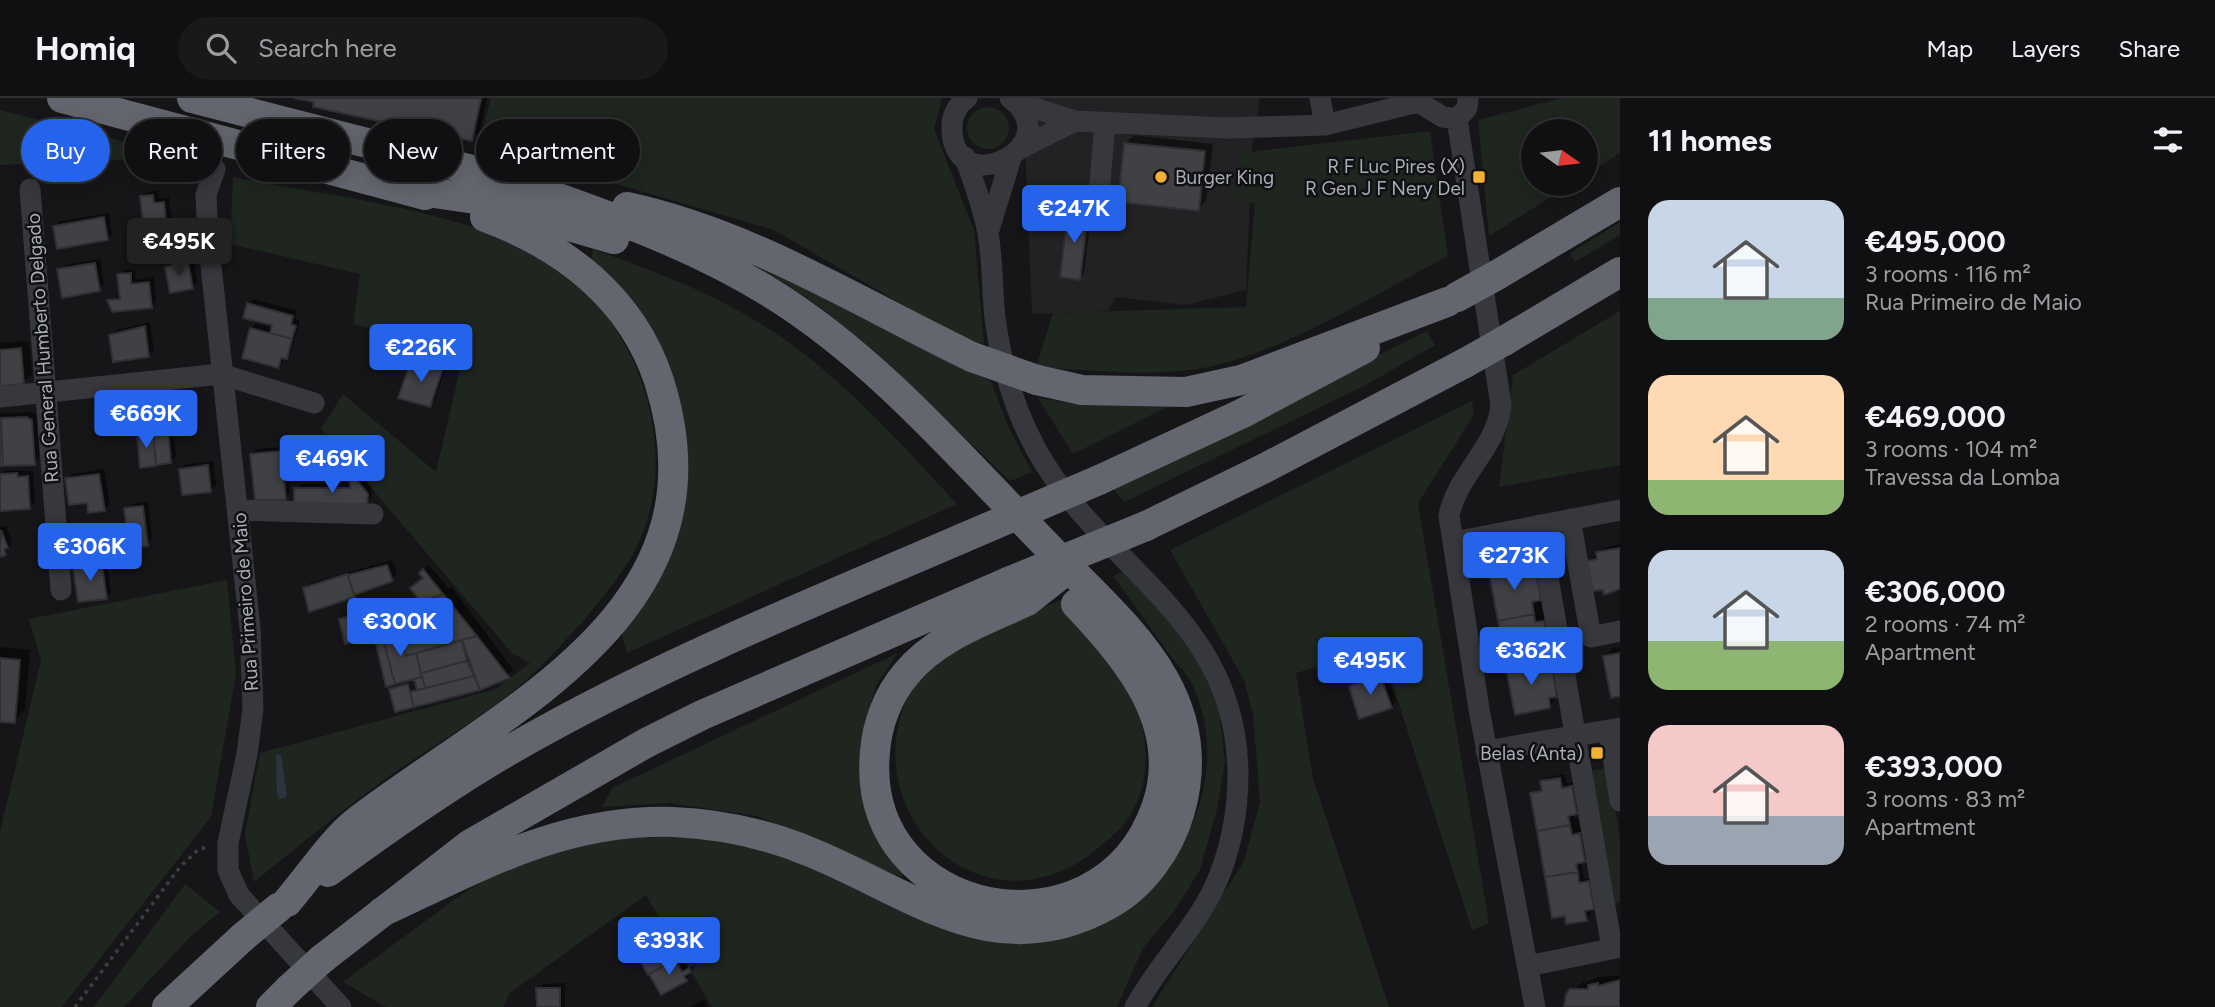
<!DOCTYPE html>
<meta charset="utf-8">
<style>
body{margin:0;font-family:Figtree,sans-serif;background:#19191b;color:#f1f3f6;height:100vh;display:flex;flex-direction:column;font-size:26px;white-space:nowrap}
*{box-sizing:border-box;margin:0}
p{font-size:23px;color:#9c9d9f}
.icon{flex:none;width:38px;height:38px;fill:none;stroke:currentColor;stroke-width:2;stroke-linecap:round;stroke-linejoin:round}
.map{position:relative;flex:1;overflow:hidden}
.drawer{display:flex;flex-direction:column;background:#101012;width:595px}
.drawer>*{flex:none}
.top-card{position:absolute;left:21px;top:21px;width:665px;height:63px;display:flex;gap:14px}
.needle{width:46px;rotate:104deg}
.controls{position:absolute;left:1521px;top:21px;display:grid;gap:14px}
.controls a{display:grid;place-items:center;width:77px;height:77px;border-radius:50%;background:#101012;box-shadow:0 4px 18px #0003,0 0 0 2px #303032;font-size:35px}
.price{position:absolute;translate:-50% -60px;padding:0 16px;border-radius:7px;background:#2563eb;color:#fff;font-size:23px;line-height:46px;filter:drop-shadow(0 2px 4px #0008)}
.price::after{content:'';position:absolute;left:50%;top:42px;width:21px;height:16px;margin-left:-10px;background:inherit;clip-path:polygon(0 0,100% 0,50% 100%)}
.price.current{background:#222;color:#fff}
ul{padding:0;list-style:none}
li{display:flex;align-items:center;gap:21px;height:175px;padding:0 28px}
li span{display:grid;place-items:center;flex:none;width:196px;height:140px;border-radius:21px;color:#555}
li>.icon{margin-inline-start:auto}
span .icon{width:84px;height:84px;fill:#fffc;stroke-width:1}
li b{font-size:30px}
h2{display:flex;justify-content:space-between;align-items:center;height:84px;padding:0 28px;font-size:30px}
.chip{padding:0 24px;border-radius:32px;background:#101012;box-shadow:0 4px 18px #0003,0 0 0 2px #303032;font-size:24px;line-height:63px}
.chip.current{background:#2563eb;color:#fff}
header{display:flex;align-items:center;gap:42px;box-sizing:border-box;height:98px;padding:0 35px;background:#101012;border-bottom:2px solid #303032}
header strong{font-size:33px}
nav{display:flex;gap:38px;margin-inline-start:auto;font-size:24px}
.search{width:490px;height:63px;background:#19191b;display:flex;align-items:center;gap:18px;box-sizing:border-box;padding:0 24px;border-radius:38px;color:#9c9d9f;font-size:26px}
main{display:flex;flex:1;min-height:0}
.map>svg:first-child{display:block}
</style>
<header>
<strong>Homiq</strong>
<div class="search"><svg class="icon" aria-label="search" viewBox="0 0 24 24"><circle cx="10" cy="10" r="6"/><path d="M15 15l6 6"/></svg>Search here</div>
<nav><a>Map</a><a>Layers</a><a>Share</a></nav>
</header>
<main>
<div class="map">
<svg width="1620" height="909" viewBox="0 0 1620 909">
<rect width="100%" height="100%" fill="#161618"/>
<path fill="#222225" d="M1023 0H1260L1252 52 1246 192 1185 207 1116 199 1108 213 1032 216Z"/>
<path fill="#1e261f" d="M491 0H942L934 31 974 132 984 246 953 236 774 132 479 46Z
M1562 0H1620V55L1586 77V33H1533V86H1572L1489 138 1478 22Z
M967 30a21 21 0 1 1 42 0a21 21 0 1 1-42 0Z
M0 12 185 59 0 67Z
M1430 33 1448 158C1373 197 1273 262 1190 272 1139 278 1087 272 1036 269L1053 215 1246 209 1255 105H1235L1240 55Z
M233 79C315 95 400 105 479 131 494 136 510 140 524 147 627 199 688 337 638 446 623 480 567 543 540 569 499 610 445 640 398 672 348 707 301 746 254 784L245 736 260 655 496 591 530 565 512 555 321 331 343 296 436 374 464 254 353 226 360 176 230 146Z
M1620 124V137L1575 164 1570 155Z
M715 143 991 283 1007 326 1032 374 1010 383 877 255 811 203Z
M593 151C644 170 698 189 746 217 829 264 893 337 957 406L627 555 621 534 686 364 681 323 661 249 591 162Z
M1620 213V367L1499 389 1513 277Z
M1427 233 1435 247 1366 287 1124 404 1111 389Z
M1038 300 1076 306 1181 302 1073 356Z
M1472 303 1474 317 1418 405 1489 825 1472 832 1381 551 1296 575 1313 680 1389 909H1152L1244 763 1260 704 1253 617 1244 582 1170 452Z
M1128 471 1175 530 1202 571 1219 613 1225 663 1217 711 1200 772 1174 813 1143 850 1117 909H712L646 797 510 895 503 909H386L343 884 455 801 515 762 596 738 681 732 739 742 1072 837C1113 828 1134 806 1161 775 1206 724 1222 649 1192 586 1186 574 1174 563 1166 552 1149 527 1131 503 1113 478Z
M227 482 236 576 211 719 62 909H0V734L41 562 29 521Z
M1060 502C1079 524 1103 546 1118 571 1147 615 1159 680 1125 725 1118 734 1107 742 1098 750 1071 774 1032 788 996 781 926 768 882 694 899 625 903 608 909 591 922 578 952 546 1019 521 1060 502Z
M898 555 875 589 863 638 903 780 757 718 670 705 602 709 612 690Z
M1608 670 1620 739V805L1609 806 1589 673Z
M185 786 220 814 193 836 124 909H94Z"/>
<path fill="#2c353c" d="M276 657H281L287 697 285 700 279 701 277 696Z"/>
<path fill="#0007" d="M302 0H487L480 33 471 41Z
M1134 37 1213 46 1206 103 1198 111 1126 45Z
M158 92 159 101 169 99 172 124 166 129 141 99 147 94Z
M1075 108 1092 110 1084 175 1079 180 1069 113Z
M109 115 112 136 107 141 55 128 61 123Z
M193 160 198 184 192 189 167 169 173 164Z
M100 161 104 186 99 191 59 172 65 167Z
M135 171 136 181 154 179 156 203 151 209 109 203 121 197 119 177 124 172Z
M254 201 297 213 295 221 300 223 291 254 278 268 251 231 256 225 273 230 274 226 248 206Z
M150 224 154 252 148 257 111 237 116 232Z
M29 243 32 276 23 284 7 286 0 291V245Z
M427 259 447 265 435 302 429 307 411 267Z
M32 314 36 317 39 360 34 365 0 367V316Z
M172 327 176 358 170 364 142 368 139 336 144 331Z
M286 349 290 395 285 400 252 357 257 351Z
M213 363 216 387 211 392 181 371 186 366Z
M104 371 110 406 105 411 88 403 67 381 72 376Z
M5 372 33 373 35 404 30 409 0 377Z
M362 377 372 390 371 399 366 404 295 391 301 386 352 385 357 378Z
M148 403 152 441 147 446 126 411 132 406Z
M6 428 12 443 10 450 0 457V429Z
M1620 446V492L1605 495 1589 463 1603 450Z
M1532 460 1534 469 1544 468 1548 493 1540 501 1543 517 1552 515 1556 541 1548 549 1551 565 1560 563 1565 589 1549 609 1491 474 1499 466Z
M107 462 111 494 106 500 75 471 80 466Z
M392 462 397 476 392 481 310 512 305 491 310 485Z
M429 467 448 490 452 489 514 573 479 590 396 612 391 592 410 585 412 594 418 588 416 582 374 537 341 521 346 516 374 509 375 512 382 510 383 517 398 513 420 501 424 479 421 475Z
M0 549 30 552 25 612 14 623 0 622Z
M1620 549V596L1612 598 1605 558 1613 550Z
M1386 573 1396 603 1391 609 1350 588 1356 583Z
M1565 676 1567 685 1577 684 1582 709 1574 715V720H1578L1579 730 1588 728 1592 754 1582 767 1584 781 1594 779 1598 804 1590 810 1591 816 1586 821 1532 696 1543 690 1542 684 1548 679Z
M655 822 676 861 681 858 688 870 696 867 686 882 662 895 629 839Z
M1620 877V909H1566L1568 897 1584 883V885L1598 879Z
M565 885V909H538V891L543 886Z
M704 901 708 909H690Z"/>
<path fill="#404145" stroke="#303034" stroke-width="2" d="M294 0H476L481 1 472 43 313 9 314 4Z
M1124 45 1205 53 1199 113 1118 104Z
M153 97 154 105 164 104 167 131 144 134 140 98Z
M1068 113 1088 115 1080 182 1060 179Z
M104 119 108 142 57 151 53 128Z
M188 164 193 191 170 195 165 169Z
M95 165 100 193 62 200 57 171Z
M131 175V186L149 184 152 210 112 214 107 202 120 201 117 176Z
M247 205 293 218 291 226 296 228 292 241 270 235 272 227 243 220Z
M145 228 149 259 113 264 109 237Z
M250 230 292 241 287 261 281 260 278 270 242 260Z
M21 250 24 286 3 288V292L0 293V252Z
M420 264 443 270 430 309 398 300 410 266 418 269Z
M26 319 32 322 35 367 3 368 1 320Z
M0 320 3 368H0Z
M168 331 171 365 156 367 153 333Z
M153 334 156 368 140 370 137 336Z
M281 353 286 402H255L250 356Z
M208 367 211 394 182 397 179 371Z
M17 375 18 379 28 378 30 411 0 413V376Z
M99 376 105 413 88 415 87 405 69 407 65 380Z
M350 382H357L368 396 367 406H294V390H350Z
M143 408 148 448 129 450 124 410Z
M1 432 8 450 4 451 6 457 0 459Z
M1620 450V491L1604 497 1603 492 1593 493 1587 463 1597 461 1596 454Z
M102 467 107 501 78 504 73 470Z
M387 467 393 483 354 497 348 477Z
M1525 467 1526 477 1536 475 1541 502 1532 504 1534 516 1498 523 1489 474Z
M423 471 443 496 421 504 410 490 423 480 419 475Z
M347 476 355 499 309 514 303 490Z
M443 496 477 538 406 558 394 514Z
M368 513 375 539 345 546 339 521Z
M376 514 378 521 395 517 398 529 381 534 395 586 386 589 369 516Z
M1534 516 1535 524 1544 523 1549 551 1539 552 1541 562 1506 570 1498 523Z
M398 529 406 558 416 555 422 579 395 586 381 534Z
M477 538 510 580 480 592 462 542Z
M462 542 467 563 421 575 416 555Z
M1620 555V598L1611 600 1603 558Z
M0 560 20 562 15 625 0 624Z
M1541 562 1543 572 1552 570 1557 599 1549 600 1550 610 1515 617 1506 570Z
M467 563 474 578 425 590 421 575Z
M1380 577 1392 610 1359 621 1349 588Z
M474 578 480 592 414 609 410 594Z
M422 579 425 590 417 592 414 581Z
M408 586 414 609 395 614 389 591Z
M1560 680 1562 690 1572 688 1577 716 1568 718 1570 727 1537 733 1530 695 1542 693 1540 683Z
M1570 727 1572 737 1580 735 1585 764 1576 766 1578 774 1545 779 1537 733Z
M1578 774 1579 785 1589 783 1594 811 1585 813 1587 823 1566 826 1565 818 1552 820 1545 779Z
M649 826 670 864 648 877 627 839Z
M675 862 682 874 689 870 691 874 684 878 687 883 661 897 649 876Z
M1620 882V909H1564L1566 896 1570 891H1588V887L1598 885V888Z
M536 890H560V909H537Z"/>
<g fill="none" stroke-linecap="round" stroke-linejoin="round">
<path stroke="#3d3f44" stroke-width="3.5" stroke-dasharray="3.5 5" stroke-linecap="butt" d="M75 909 180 769 199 751 209 749"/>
<path stroke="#37383d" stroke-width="21" d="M967 0C956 8 951 20 952 33 956 105 1071 47 1010 0
M1320 0 1325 27
M1412 0 1443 19 1457 21
M1016 4 1075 23 1227 30 1325 27 1418 4
M1457 21 1501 307C1497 350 1457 376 1449 418L1479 611 1535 909
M1457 21 1467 10 1468 0
M1021 50 1075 23
M965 59C973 84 984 110 988 136 993 163 992 192 995 220 1001 265 1014 311 1036 351 1102 472 1237 518 1238 676 1238 714 1230 755 1214 790 1193 833 1158 867 1135 909
M215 71 206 97 208 140 250 530 253 611 247 656 228 745V772L239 797 341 909
M30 91 61 492
M1098 109 1105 25
M988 135 1011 60
M0 299 221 276 314 305
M238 412 373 416
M1570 421 1591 539 1620 533
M1539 427 1612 850
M1454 444 1620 412
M1609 632 1620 703
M1486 653 1620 630
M1528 868 1620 849"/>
<path stroke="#63666e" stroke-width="30" d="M62 0 425 97
M192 0 530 87
M407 91 475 101 614 141
M627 109C751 136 858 204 972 259
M1497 177 1620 104
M1504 243 1620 174
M1037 282 1082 292 1186 294 1241 282 1447 204
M1099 382 1243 315 1365 250
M1146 428 1263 371 1465 265
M1027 503C985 523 936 539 906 576 888 597 877 626 875 654 859 821 1100 868 1156 710 1185 629 1129 561 1076 506
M328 774C399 722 471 672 549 630 682 557 824 500 963 440
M287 804C308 780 332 743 356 724 504 610 733 515 659 283 632 200 564 148 485 119
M382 814C479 769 562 721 673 724 720 726 767 736 810 754 912 795 995 870 1108 807 1143 788 1169 751 1180 713 1212 600 1130 532 1058 459 967 367 880 262 769 194 688 144 600 115 511 83
M322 861 469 747 646 645 702 617 1008 484
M167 909 243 839
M271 909 289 891"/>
<path stroke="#63666e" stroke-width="30" d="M1457 199 1497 177
M972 259 1037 282
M1465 265 1504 243
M963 440 1099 382
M1008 484 1146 428
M1027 503 1069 470
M243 839 278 810
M289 891 322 861"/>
</g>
<g fill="#f2b134" stroke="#111113" stroke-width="2.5">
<circle cx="1161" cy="79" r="7"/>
<rect x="1472" y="72" width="14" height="14" rx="3.5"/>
<rect x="1590" y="648" width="14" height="14" rx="3.5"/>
</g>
<g text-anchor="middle" stroke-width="5" stroke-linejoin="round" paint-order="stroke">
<g font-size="19" fill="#a8adb8" stroke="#111113" text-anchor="end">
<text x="1465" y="75">R F Luc Pires (X)<tspan x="1465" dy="22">R Gen J F Nery Del</tspan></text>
<text x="1175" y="86" text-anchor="start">Burger King</text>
<text x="1583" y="662">Belas (Anta)</text>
</g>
<g font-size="19" fill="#a8adb8" stroke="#111113">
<text transform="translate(42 250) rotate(-94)" y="7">Rua General Humberto Delgado</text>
<text transform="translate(245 504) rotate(-94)" y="7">Rua Primeiro de Maio</text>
</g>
</g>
</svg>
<div class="controls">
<a><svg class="needle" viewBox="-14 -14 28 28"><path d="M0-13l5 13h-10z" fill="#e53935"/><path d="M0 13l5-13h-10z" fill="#9c9d9f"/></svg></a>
</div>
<b class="price" style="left:1074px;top:147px">€247K</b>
<b class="price current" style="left:179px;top:180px">€495K</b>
<b class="price" style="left:421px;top:286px">€226K</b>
<b class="price" style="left:146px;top:352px">€669K</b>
<b class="price" style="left:332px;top:397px">€469K</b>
<b class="price" style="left:90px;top:485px">€306K</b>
<b class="price" style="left:1514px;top:494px">€273K</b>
<b class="price" style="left:400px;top:560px">€300K</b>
<b class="price" style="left:1531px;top:589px">€362K</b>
<b class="price" style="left:1370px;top:599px">€495K</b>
<b class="price" style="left:669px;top:879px">€393K</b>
<div class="top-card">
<a class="chip current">Buy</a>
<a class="chip">Rent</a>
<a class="chip">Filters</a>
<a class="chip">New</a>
<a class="chip">Apartment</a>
</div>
</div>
<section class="drawer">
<h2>11 homes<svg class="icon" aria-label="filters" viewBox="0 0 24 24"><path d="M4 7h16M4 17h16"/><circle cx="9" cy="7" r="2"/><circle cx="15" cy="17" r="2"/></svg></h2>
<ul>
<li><span style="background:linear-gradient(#c9d6e8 70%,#7fa58c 0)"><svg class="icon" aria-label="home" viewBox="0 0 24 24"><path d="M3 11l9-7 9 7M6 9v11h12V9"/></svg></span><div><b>€495,000</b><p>3 rooms · 116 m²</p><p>Rua Primeiro de Maio</p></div></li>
<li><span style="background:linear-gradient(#ffd9b3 75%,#8fb573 0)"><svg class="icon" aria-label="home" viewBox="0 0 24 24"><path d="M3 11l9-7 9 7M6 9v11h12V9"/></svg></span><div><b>€469,000</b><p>3 rooms · 104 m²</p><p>Travessa da Lomba</p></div></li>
<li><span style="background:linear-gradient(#c9d6e8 65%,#8fb573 0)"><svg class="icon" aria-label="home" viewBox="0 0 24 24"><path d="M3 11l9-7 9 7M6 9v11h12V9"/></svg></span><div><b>€306,000</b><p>2 rooms · 74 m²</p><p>Apartment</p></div></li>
<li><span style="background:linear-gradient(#f6c9c9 65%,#9aa5b1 0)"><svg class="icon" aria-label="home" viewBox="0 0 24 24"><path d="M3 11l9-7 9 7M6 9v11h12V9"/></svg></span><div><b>€393,000</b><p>3 rooms · 83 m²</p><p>Apartment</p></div></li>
</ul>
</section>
</main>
